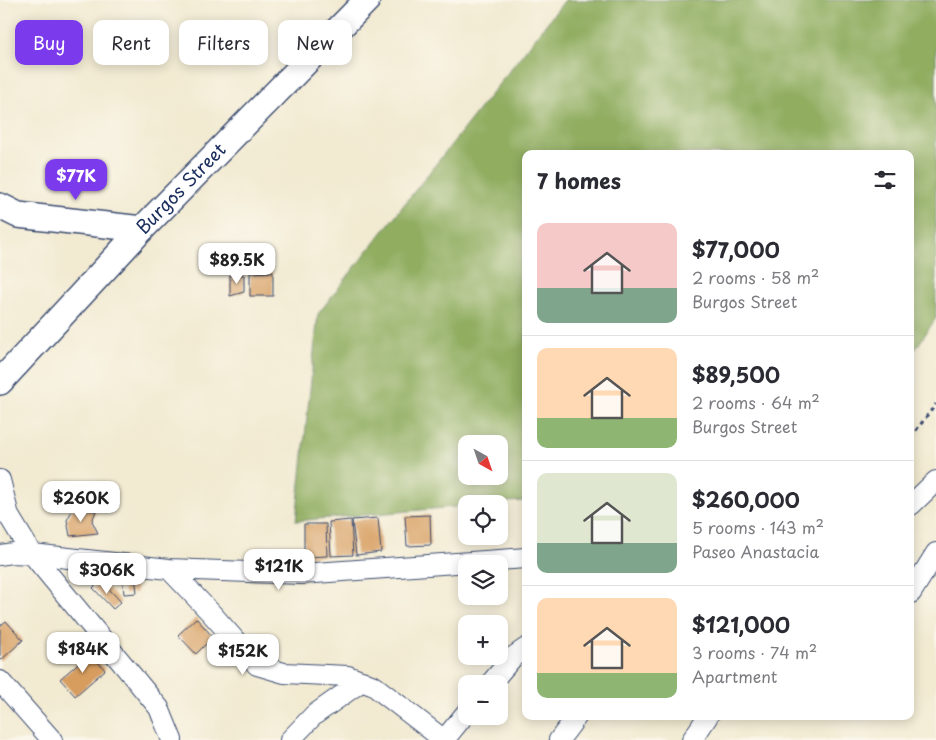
<!DOCTYPE html>
<meta charset="utf-8">
<style>
body{margin:0;font-family:"Playpen Sans",sans-serif;background:#f2f2f3;color:#2b2b33;height:100vh;display:flex;flex-direction:column;font-size:19px;white-space:nowrap}
*{box-sizing:border-box;margin:0}
p{font-size:16px;color:#7c7c81}
.icon{flex:none;width:28px;height:28px;fill:none;stroke:currentColor;stroke-width:2;stroke-linecap:round;stroke-linejoin:round}
.map{position:relative;flex:1;overflow:hidden}
.drawer{position:absolute;left:522px;top:150px;width:392px;height:570px;display:flex;flex-direction:column;background:#fff;border-radius:10px;box-shadow:0 2px 12px #0003}
.drawer>*{flex:none}
.hud{position:absolute;left:15px;top:20px;width:432px;height:45px;display:flex;gap:10px}
.needle{width:32px;rotate:140deg}
.fabs{position:absolute;left:458px;top:435px;display:grid;gap:10px}
.fabs a{display:grid;place-items:center;width:50px;height:50px;border-radius:10px;background:#fff;box-shadow:0 2px 12px #0003;font-size:25px}
.price{position:absolute;translate:-50% -42px;padding:0 11px;border-radius:10px;background:#fff;color:#222;font-size:16px;line-height:32px;filter:drop-shadow(0 1px 2px #0008)}
.price::after{content:'';position:absolute;left:50%;top:30px;width:15px;height:11px;margin-left:-8px;background:inherit;clip-path:polygon(0 0,100% 0,50% 100%)}
.price.current{background:#7c3aed;color:#fff}
ul{padding:0;list-style:none}
li{display:flex;align-items:center;gap:15px;height:125px;padding:0 15px}
li+li{border-top:1px solid #e1e1e2}
li span{display:grid;place-items:center;flex:none;width:140px;height:100px;border-radius:10px;color:#555}
li>.icon{margin-inline-start:auto}
span .icon{width:60px;height:60px;fill:#fffc;stroke-width:1}
li b{font-size:21px}
h2{display:flex;justify-content:space-between;align-items:center;height:60px;padding:0 15px;font-size:21px}
.tag{padding:0 18px;border-radius:10px;background:#fff;box-shadow:0 2px 12px #0003;font-size:18px;line-height:45px}
.tag.current{background:#7c3aed;color:#fff}
.map>svg:first-child{display:block}
</style>
<div class="map">
<svg width="936" height="740" viewBox="0 0 936 740">
<rect width="100%" height="100%" fill="#fbf7ec"/>
<filter id="ink" filterUnits="userSpaceOnUse"><feTurbulence type="fractalNoise" baseFrequency=".02" numOctaves="2"/><feDisplacementMap in="SourceGraphic" scale="10" xChannelSelector="R" yChannelSelector="G"/><feConvolveMatrix kernelMatrix="1 2 1 2 8 2 1 2 1" color-interpolation-filters="sRGB"/></filter>
<filter id="wash" filterUnits="userSpaceOnUse"><feTurbulence type="fractalNoise" baseFrequency=".0096" numOctaves="4" result="noise"/><feDisplacementMap in="SourceGraphic" scale="20" xChannelSelector="R" yChannelSelector="G"/><feGaussianBlur stdDeviation="1.12" result="paint"/><feColorMatrix in="noise" values="0 0 0 0 0 0 0 0 0 0 0 0 0 0 0 0 0 1.4 0 .05"/><feComposite in="paint" operator="in"/></filter>
<g filter="url(#wash)">
<rect width="100%" height="100%" fill="#f2ead1"/>
<path fill="#90ad60" stroke="#566e5f" fill-rule="evenodd" d="M565 0H936V318L911 356V154H526V501L466 504V506L296 521 318 314ZM466 444H499V476H466Z"/>
<g id="blocks">
<path fill="#d79d5f" d="M273 272V296H250V273Z
M230 275H244V292L230 296Z
M73 509 96 511 92 521 98 533 70 536 67 520Z
M430 515 431 545 407 546 405 516Z
M378 518 381 552 356 555 352 520Z
M351 520 353 555 331 556 329 522Z
M304 524H326L327 556 304 557Z
M135 575 137 593 124 594 122 576Z
M101 580 121 602 113 609 93 588Z
M196 618 213 637 196 654 178 635Z
M6 621 23 640 0 661V626Z
M90 653 105 670 75 696 60 679Z"/>
</g>
</g>
<g filter="url(#ink)">
<use href="#blocks" fill-opacity="0" stroke="#3b4b6f" stroke-width="1"/>
<g fill="none" stroke-linecap="round" stroke-linejoin="round">
<defs>
<path id="minor" d="M0 480 9 516
M911 505 936 481
M0 506 9 516 32 554 159 708 172 740
M0 555 12 553 32 554 169 569 301 574 526 558
M169 569 211 613 257 665 284 673 348 676 374 686 444 740
M911 593 936 553
M0 681 52 740
M490 684 513 657 526 648
M290 740 314 715 362 681
M444 740 466 713
M559 740 577 716
M692 740 708 716"/>
<g id="tertiary">
<path d="M0 206 18 215 142 229"/>
<path id="s1" d="M0 382 142 229 367 0"/>
</g>
</defs>
<use href="#minor" stroke="#3b4b6f" stroke-width="22"/>
<use href="#tertiary" stroke="#3b4b6f" stroke-width="28"/>
<path stroke="#3b4b6f" stroke-width="3" stroke-dasharray="4 4" stroke-linecap="butt" d="M911 437 936 404"/>
<use href="#minor" stroke="#fff" stroke-width="20"/>
<use href="#tertiary" stroke="#fff" stroke-width="25"/>
</g>
</g>
<g text-anchor="middle" stroke-width="4" stroke-linejoin="round" paint-order="stroke">
<g font-size="18" fill="#1b2f5e" stroke="#fbf7ec">
<text dy="6" stroke="none"><textPath href="#s1" startOffset="265">Burgos Street</textPath></text>
</g>
</g>
</svg>
<div class="fabs">
<a><svg class="needle" viewBox="-14 -14 28 28"><path d="M0-13l5 13h-10z" fill="#e53935"/><path d="M0 13l5-13h-10z" fill="#7c7c81"/></svg></a>
<a><svg class="icon" aria-label="locate" viewBox="0 0 24 24"><circle cx="12" cy="12" r="6"/><path d="M12 2v4M12 18v4M2 12h4M18 12h4"/></svg></a>
<a><svg class="icon" aria-label="layers" viewBox="0 0 24 24"><path d="M12 4l9 5-9 5-9-5zM3 14l9 5 9-5"/></svg></a>
<a>+</a>
<a>−</a>
</div>
<b class="price current" style="left:76px;top:201px">$77K</b>
<b class="price" style="left:237px;top:285px">$89.5K</b>
<b class="price" style="left:81px;top:523px">$260K</b>
<b class="price" style="left:279px;top:591px">$121K</b>
<b class="price" style="left:107px;top:595px">$306K</b>
<b class="price" style="left:83px;top:674px">$184K</b>
<b class="price" style="left:243px;top:676px">$152K</b>
<div class="hud">
<a class="tag current">Buy</a>
<a class="tag">Rent</a>
<a class="tag">Filters</a>
<a class="tag">New</a>
</div>
<section class="drawer">
<h2>7 homes<svg class="icon" aria-label="filters" viewBox="0 0 24 24"><path d="M4 7h16M4 17h16"/><circle cx="9" cy="7" r="2"/><circle cx="15" cy="17" r="2"/></svg></h2>
<ul>
<li><span style="background:linear-gradient(#f6c9c9 65%,#7fa58c 0)"><svg class="icon" aria-label="home" viewBox="0 0 24 24"><path d="M3 11l9-7 9 7M6 9v11h12V9"/></svg></span><div><b>$77,000</b><p>2 rooms · 58 m²</p><p>Burgos Street</p></div></li>
<li><span style="background:linear-gradient(#ffd9b3 70%,#8fb573 0)"><svg class="icon" aria-label="home" viewBox="0 0 24 24"><path d="M3 11l9-7 9 7M6 9v11h12V9"/></svg></span><div><b>$89,500</b><p>2 rooms · 64 m²</p><p>Burgos Street</p></div></li>
<li><span style="background:linear-gradient(#dfe7d0 70%,#7fa58c 0)"><svg class="icon" aria-label="home" viewBox="0 0 24 24"><path d="M3 11l9-7 9 7M6 9v11h12V9"/></svg></span><div><b>$260,000</b><p>5 rooms · 143 m²</p><p>Paseo Anastacia</p></div></li>
<li><span style="background:linear-gradient(#ffd9b3 75%,#8fb573 0)"><svg class="icon" aria-label="home" viewBox="0 0 24 24"><path d="M3 11l9-7 9 7M6 9v11h12V9"/></svg></span><div><b>$121,000</b><p>3 rooms · 74 m²</p><p>Apartment</p></div></li>
</ul>
</section>
</div>
